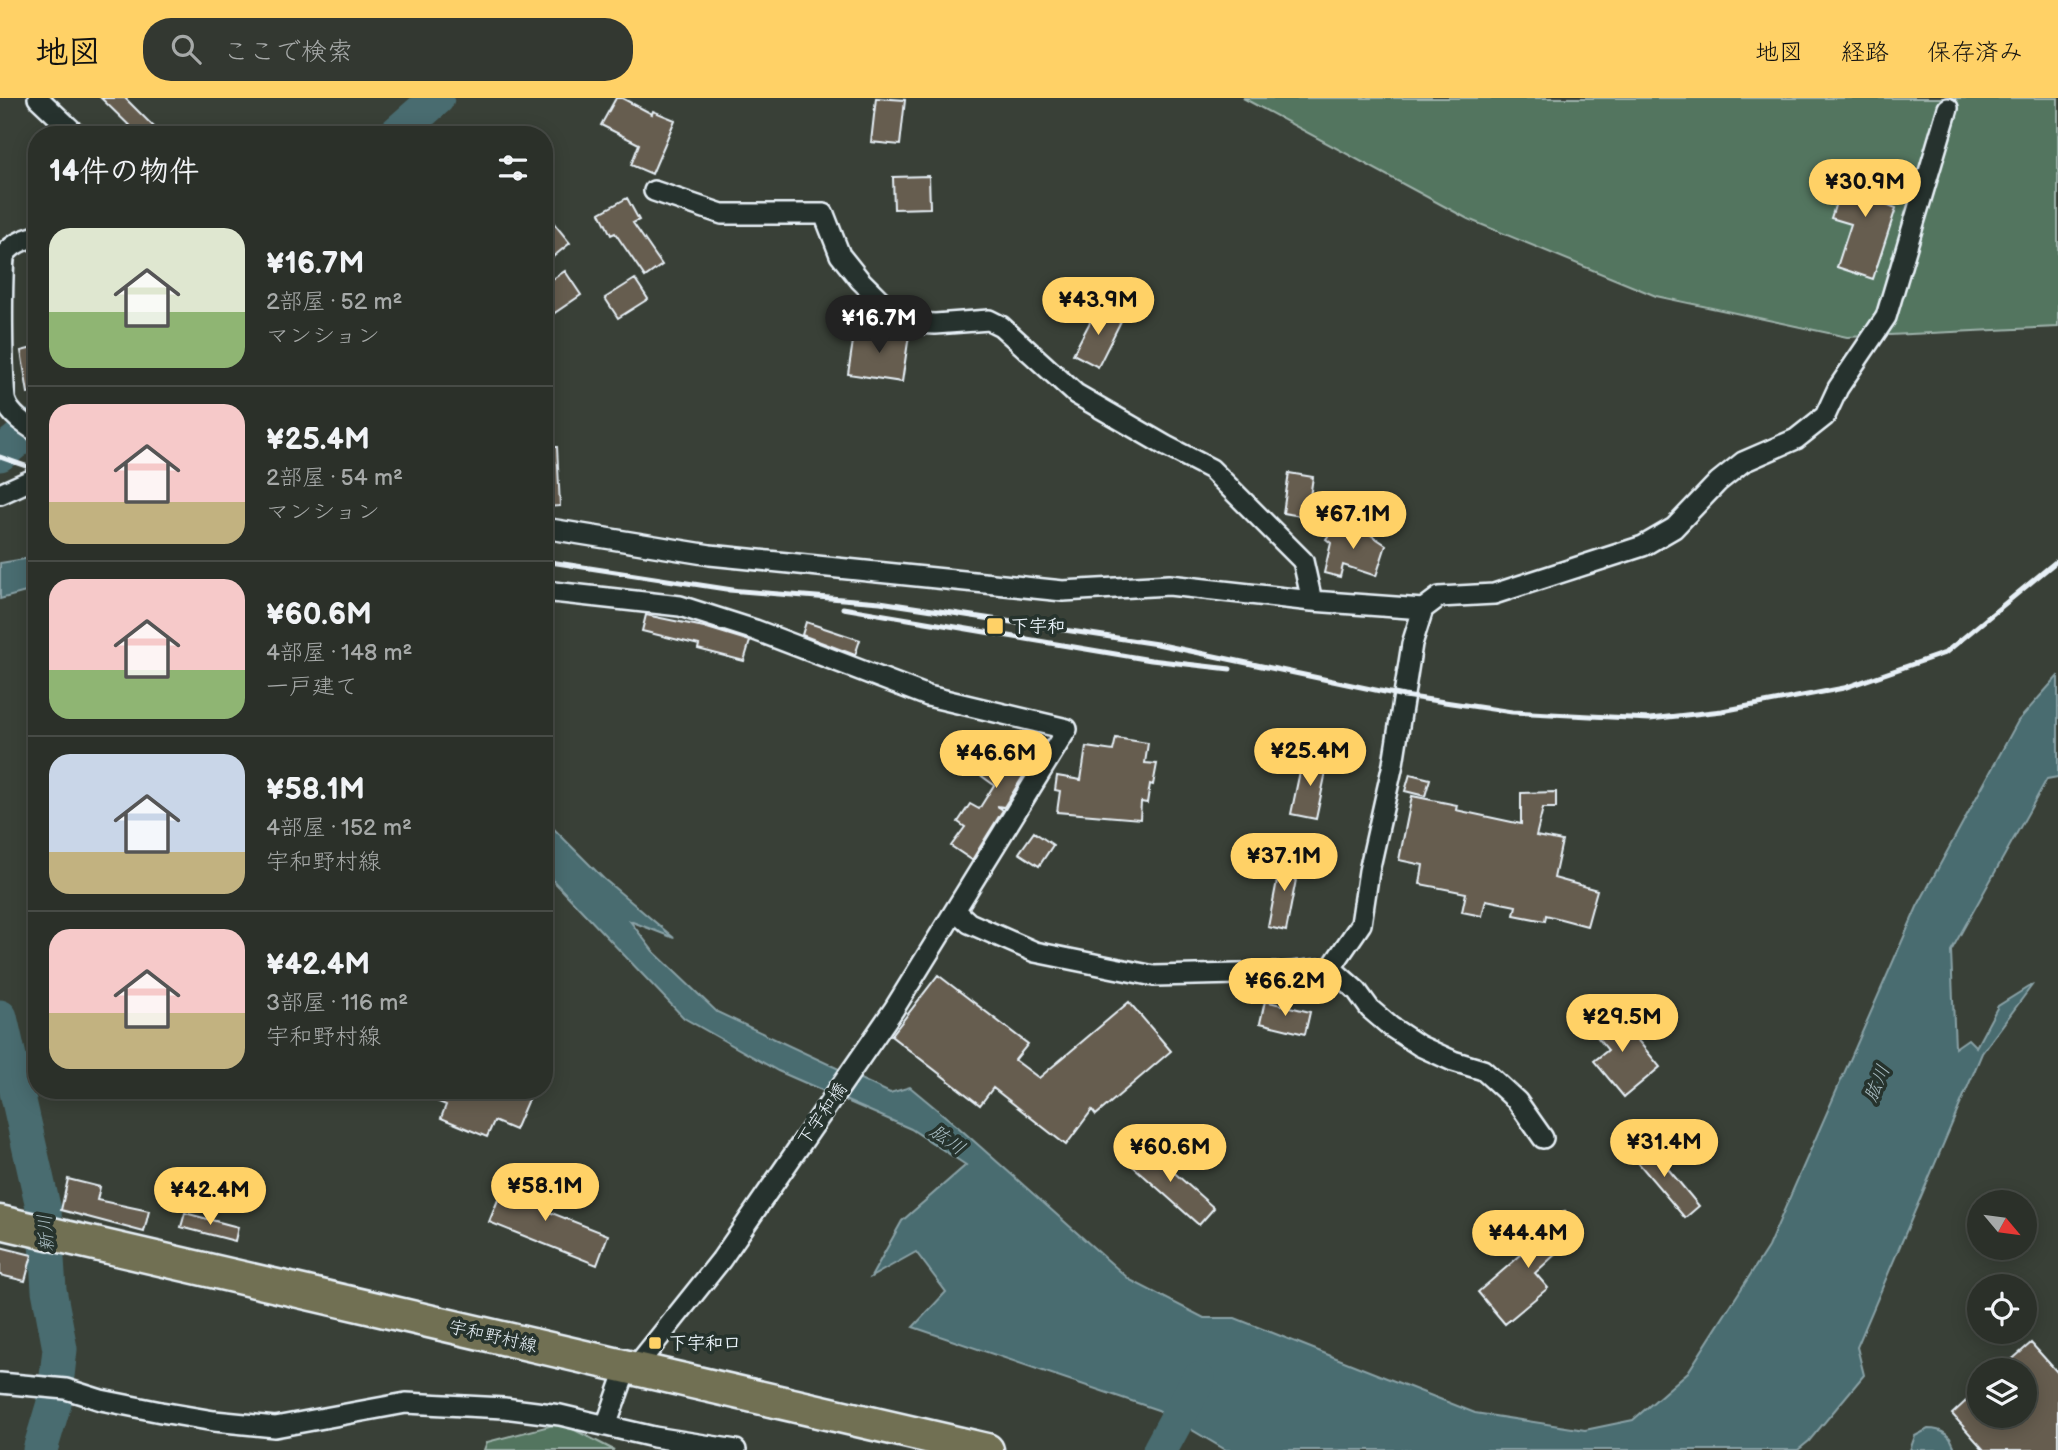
<!DOCTYPE html>
<html lang="ja">
<meta charset="utf-8">
<style>
body{margin:0;font-family:"Balsamiq Sans","Klee One",sans-serif;background:#333831;color:#f1f3f6;height:100vh;display:flex;flex-direction:column;font-size:26px;white-space:nowrap}
*{box-sizing:border-box;margin:0}
p{font-size:23px;color:#a6a9a8}
.icon{flex:none;width:38px;height:38px;fill:none;stroke:currentColor;stroke-width:2;stroke-linecap:round;stroke-linejoin:round}
.map{position:relative;flex:1;overflow:hidden}
.details{position:absolute;left:28px;top:28px;width:525px;height:973px;display:flex;flex-direction:column;background:#2b3029;border-radius:28px;box-shadow:0 4px 18px #0003,0 0 0 2px #474b46}
.details>*{flex:none}
.needle{width:46px;rotate:119deg}
.buttons{position:absolute;left:1967px;top:1092px;display:grid;gap:14px}
.buttons a{display:grid;place-items:center;width:70px;height:70px;border-radius:50%;background:#2b3029;box-shadow:0 4px 18px #0003,0 0 0 2px #474b46;font-size:35px}
.price{position:absolute;translate:-50% -60px;padding:0 16px;border-radius:24px;background:#ffd166;color:#111;font-size:23px;line-height:46px;filter:drop-shadow(0 2px 4px #0008)}
.price::after{content:'';position:absolute;left:50%;top:42px;width:21px;height:16px;margin-left:-10px;background:inherit;clip-path:polygon(0 0,100% 0,50% 100%)}
.price.on{background:#222;color:#fff}
ul{padding:0;list-style:none}
li{display:flex;align-items:center;gap:21px;height:175px;padding:0 21px}
li+li{border-top:2px solid #474b46}
li span{display:grid;place-items:center;flex:none;width:196px;height:140px;border-radius:21px;color:#555}
li>.icon{margin-inline-start:auto}
span .icon{width:84px;height:84px;fill:#fffc;stroke-width:1}
li b{font-size:30px}
h2{display:flex;justify-content:space-between;align-items:center;height:84px;padding:0 21px;font-size:30px}
header{display:flex;align-items:center;gap:42px;box-sizing:border-box;height:98px;padding:0 35px;background:#ffd166;color:#111}
header strong{font-size:33px}
nav{display:flex;gap:38px;margin-inline-start:auto;font-size:24px}
.search{width:490px;height:63px;background:#333831;display:flex;align-items:center;gap:18px;box-sizing:border-box;padding:0 24px;border-radius:28px;color:#a6a9a8;font-size:26px}
.map>svg:first-child{display:block}
</style>
<header>
<strong>地図</strong>
<div class="search"><svg class="icon" aria-label="search" viewBox="0 0 24 24"><circle cx="10" cy="10" r="6"/><path d="M15 15l6 6"/></svg>ここで検索</div>
<nav><a>地図</a><a>経路</a><a>保存済み</a></nav>
</header>
<div class="map">
<svg width="2058" height="1352" viewBox="0 0 2058 1352">
<rect width="100%" height="100%" fill="#394037"/>
<filter id="ink" filterUnits="userSpaceOnUse"><feTurbulence type="fractalNoise" baseFrequency=".0143" numOctaves="2"/><feDisplacementMap in="SourceGraphic" scale="14" xChannelSelector="R" yChannelSelector="G"/><feConvolveMatrix kernelMatrix="1 2 1 2 8 2 1 2 1" color-interpolation-filters="sRGB"/></filter>
<g filter="url(#ink)">
<path fill="#53745e" stroke="#9eb2ab" stroke-width="2" d="M1243 0H2058V229L1847 239 1656 198 1468 121Z
M561 1325 614 1352H484L487 1344Z"/>
<path fill="#496c70" stroke="#89a1a6" stroke-width="2" d="M37 459V491L0 501V465Z
M2058 578V679L2047 681 1951 853 1955 950 1968 941 1976 949 1998 908 2033 886 1982 955 1857 1249 1864 1277 1809 1343 1798 1352H1226L1158 1312 913 1229 946 1194 916 1154 871 1179 902 1123 966 1067 911 1031 778 973 684 920 544 773V721L604 781 674 840 630 823 653 853 717 914 890 995 910 989 957 1028 1130 1182 1204 1220H1235L1475 1315 1585 1332 1633 1322 1688 1274 1768 1149 1917 809 2018 623Z
M1928 1331C1943 1331 1952 1338 1955 1352H1910L1915 1338Z"/>
<g fill="none" stroke-linecap="round" stroke-linejoin="round">
<path stroke="#496c70" stroke-width="35" d="M395 37 437 0
M0 356 37 326
M0 919 44 1113 49 1192 60 1251 54 1305 40 1352
M1160 1352 1198 1282"/>
</g>
<path fill="#665d4f" stroke="#e8f1f8" stroke-width="2" d="M101 0H125L162 37H139Z
M616 0H622L652 16 653 13 675 22 652 76 631 67 639 46 601 27Z
M876 0 905 2 900 47 871 44Z
M1872 65 1897 73 1886 106 1896 110 1873 181 1837 169 1851 126 1831 120 1845 77 1865 84Z
M929 78 930 110 894 111 893 79Z
M627 100 639 122 633 125 662 167 645 179 615 135 611 137 600 115Z
M544 113 570 145 554 158 544 146Z
M565 173 581 197 553 216 544 203V187Z
M635 181 648 201 618 220 605 200Z
M1098 209 1122 221 1098 269 1073 256Z
M855 230 909 237 902 284 848 276Z
M37 249V295H28L21 253Z
M544 349H557L560 408 544 409Z
M1289 375 1313 379 1307 419 1283 415Z
M1348 422 1386 447 1376 478 1343 467 1340 479 1324 475 1331 445 1326 441 1336 427 1342 431Z
M646 517 704 529 750 543 744 563 698 551 699 547 642 533Z
M806 524 860 542 855 557 802 537Z
M998 637 1045 643 1004 709 997 708 1003 712 972 762 951 748 965 729 958 724 970 706 979 711 994 687 979 676 996 652Z
M1116 640 1148 645 1145 665 1157 666 1153 687 1150 686 1147 705 1141 704 1140 721 1057 714 1060 693 1055 692 1057 678 1081 682 1086 649 1113 653Z
M1303 659 1328 664 1316 721 1291 716Z
M1410 676 1430 681 1425 698 1405 693Z
M1556 694V710H1543L1536 738 1562 743 1554 780 1597 792 1587 828 1546 817 1545 823 1514 817 1516 808 1486 802 1482 818 1462 814 1466 795 1420 786 1423 767 1399 762 1412 698 1457 707 1456 712 1521 726V695Z
M1034 734 1053 747 1039 768 1019 755Z
M1282 757 1300 761 1286 833 1268 829Z
M938 877 1028 946 1015 962 1039 980 1129 904 1171 953 1096 1017 1092 1012 1066 1047 993 990 980 1007 891 938Z
M1265 903 1310 914 1305 936 1260 925Z
M1612 911 1660 969 1624 999 1594 963 1608 952 1589 929Z
M411 992H532L515 1032 494 1023 487 1039 441 1020 446 1007Z
M1644 1042 1699 1108 1685 1120 1629 1054Z
M1141 1045 1214 1110 1199 1127 1126 1062Z
M68 1081 100 1089 97 1102 149 1113 144 1134 61 1112Z
M506 1082 554 1100 549 1114 608 1137 597 1167 489 1124Z
M1565 1113 1582 1132 1535 1175 1548 1190 1505 1226 1478 1194 1530 1149 1527 1146Z
M185 1115 238 1129 235 1143 181 1129Z
M0 1149 32 1157 25 1183 0 1177Z
M2031 1245 2058 1275V1352H1984L1952 1316 1979 1291V1318H2025V1272H2000Z"/>
<g fill="none" stroke-linecap="round" stroke-linejoin="round">
<defs>
<path id="minor" d="M38 0 77 37
M654 93 722 116H824L840 157 860 182 892 214 913 225 935 226 989 222 1001 228 1076 296 1166 348 1211 371 1303 463 1312 503
M37 138C25 141 11 146 5 157 1 165 2 295 6 304 10 317 26 327 37 334
M0 396 31 382 37 377
M544 430 710 457 1063 493 1169 487 1312 503 1423 511
M544 493 680 508 755 532 928 598 1067 631 894 911 721 1162 634 1271
M956 813 969 825 1035 854 1154 878 1283 875 1331 870 1361 826 1369 773 1393 666 1412 546 1423 511 1439 499 1494 496 1643 448 1674 430 1718 384 1743 364 1796 341 1825 318 1838 290 1886 219 1948 10
M1331 870 1357 893 1370 911 1391 929 1420 948 1453 963 1483 972 1517 1003 1543 1040
M0 1285 66 1291 101 1302 161 1314 214 1323 275 1329 406 1305 504 1310 560 1317 654 1339 736 1352
M606 1328 627 1269"/>
<path id="primary" d="M0 1124 987 1352"/>
</defs>
<use href="#minor" stroke="#e8f1f8" stroke-width="24"/>
<use href="#primary" stroke="#e8f1f8" stroke-width="37"/>
<use href="#minor" stroke="#26332d" stroke-width="19"/>
<use href="#primary" stroke="#716f52" stroke-width="32"/>
<path stroke="#e8f1f8" stroke-width="5" d="M0 359 37 372
M544 463 739 493
M729 492 880 504 1157 546 1404 598 1512 614 1650 621 1722 613 1844 590 1945 555 2058 462
M843 510 1151 562 1230 571"/>
</g>
</g>
<g fill="#ffd166" stroke="#26332d" stroke-width="2.5">
<rect x="986" y="519" width="18" height="18" rx="3.5"/>
<rect x="648" y="1238" width="14" height="14" rx="3.5"/>
</g>
<g text-anchor="middle" stroke-width="7" stroke-linejoin="round" paint-order="stroke">
<g font-size="18" font-weight="bold" fill="#e8f1f8" stroke="#26332d" text-anchor="start">
<text x="1011" y="534">下宇和</text>
<text x="669" y="1251">下宇和口</text>
</g>
<g font-size="18" fill="#e8f1f8" stroke="#26332d">
<text transform="translate(822 1016) rotate(-55)" y="6">下宇和橋</text>
<text transform="translate(493 1238) rotate(13)" y="6">宇和野村線</text>
</g>
<g font-size="19" font-style="italic" fill="#a8bcc2" stroke="#26332d">
<text transform="translate(1876 985) rotate(-67)" y="7">肱川</text>
<text transform="translate(948 1041) rotate(35)" y="7">肱川</text>
<text transform="translate(45 1135) rotate(-94)" y="7">新川</text>
</g>
</g>
</svg>
<div class="buttons">
<a><svg class="needle" viewBox="-14 -14 28 28"><path d="M0-13l5 13h-10z" fill="#e53935"/><path d="M0 13l5-13h-10z" fill="#a6a9a8"/></svg></a>
<a><svg class="icon" aria-label="locate" viewBox="0 0 24 24"><circle cx="12" cy="12" r="6"/><path d="M12 2v4M12 18v4M2 12h4M18 12h4"/></svg></a>
<a><svg class="icon" aria-label="layers" viewBox="0 0 24 24"><path d="M12 4l9 5-9 5-9-5zM3 14l9 5 9-5"/></svg></a>
</div>
<b class="price" style="left:1865px;top:121px">¥30.9M</b>
<b class="price" style="left:1098px;top:239px">¥43.9M</b>
<b class="price on" style="left:879px;top:257px">¥16.7M</b>
<b class="price" style="left:1353px;top:453px">¥67.1M</b>
<b class="price" style="left:1310px;top:690px">¥25.4M</b>
<b class="price" style="left:996px;top:692px">¥46.6M</b>
<b class="price" style="left:1284px;top:795px">¥37.1M</b>
<b class="price" style="left:1285px;top:920px">¥66.2M</b>
<b class="price" style="left:1622px;top:956px">¥29.5M</b>
<b class="price" style="left:1664px;top:1081px">¥31.4M</b>
<b class="price" style="left:1170px;top:1086px">¥60.6M</b>
<b class="price" style="left:545px;top:1125px">¥58.1M</b>
<b class="price" style="left:210px;top:1129px">¥42.4M</b>
<b class="price" style="left:1528px;top:1172px">¥44.4M</b>
<section class="details">
<h2>14件の物件<svg class="icon" aria-label="filters" viewBox="0 0 24 24"><path d="M4 7h16M4 17h16"/><circle cx="9" cy="7" r="2"/><circle cx="15" cy="17" r="2"/></svg></h2>
<ul>
<li><span style="background:linear-gradient(#dfe7d0 60%,#8fb573 0)"><svg class="icon" aria-label="home" viewBox="0 0 24 24"><path d="M3 11l9-7 9 7M6 9v11h12V9"/></svg></span><div><b>¥16.7M</b><p>2部屋 · 52 m²</p><p>マンション</p></div></li>
<li><span style="background:linear-gradient(#f6c9c9 70%,#c2b280 0)"><svg class="icon" aria-label="home" viewBox="0 0 24 24"><path d="M3 11l9-7 9 7M6 9v11h12V9"/></svg></span><div><b>¥25.4M</b><p>2部屋 · 54 m²</p><p>マンション</p></div></li>
<li><span style="background:linear-gradient(#f6c9c9 65%,#8fb573 0)"><svg class="icon" aria-label="home" viewBox="0 0 24 24"><path d="M3 11l9-7 9 7M6 9v11h12V9"/></svg></span><div><b>¥60.6M</b><p>4部屋 · 148 m²</p><p>一戸建て</p></div></li>
<li><span style="background:linear-gradient(#c9d6e8 70%,#c2b280 0)"><svg class="icon" aria-label="home" viewBox="0 0 24 24"><path d="M3 11l9-7 9 7M6 9v11h12V9"/></svg></span><div><b>¥58.1M</b><p>4部屋 · 152 m²</p><p>宇和野村線</p></div></li>
<li><span style="background:linear-gradient(#f6c9c9 60%,#c2b280 0)"><svg class="icon" aria-label="home" viewBox="0 0 24 24"><path d="M3 11l9-7 9 7M6 9v11h12V9"/></svg></span><div><b>¥42.4M</b><p>3部屋 · 116 m²</p><p>宇和野村線</p></div></li>
</ul>
</section>
</div>
